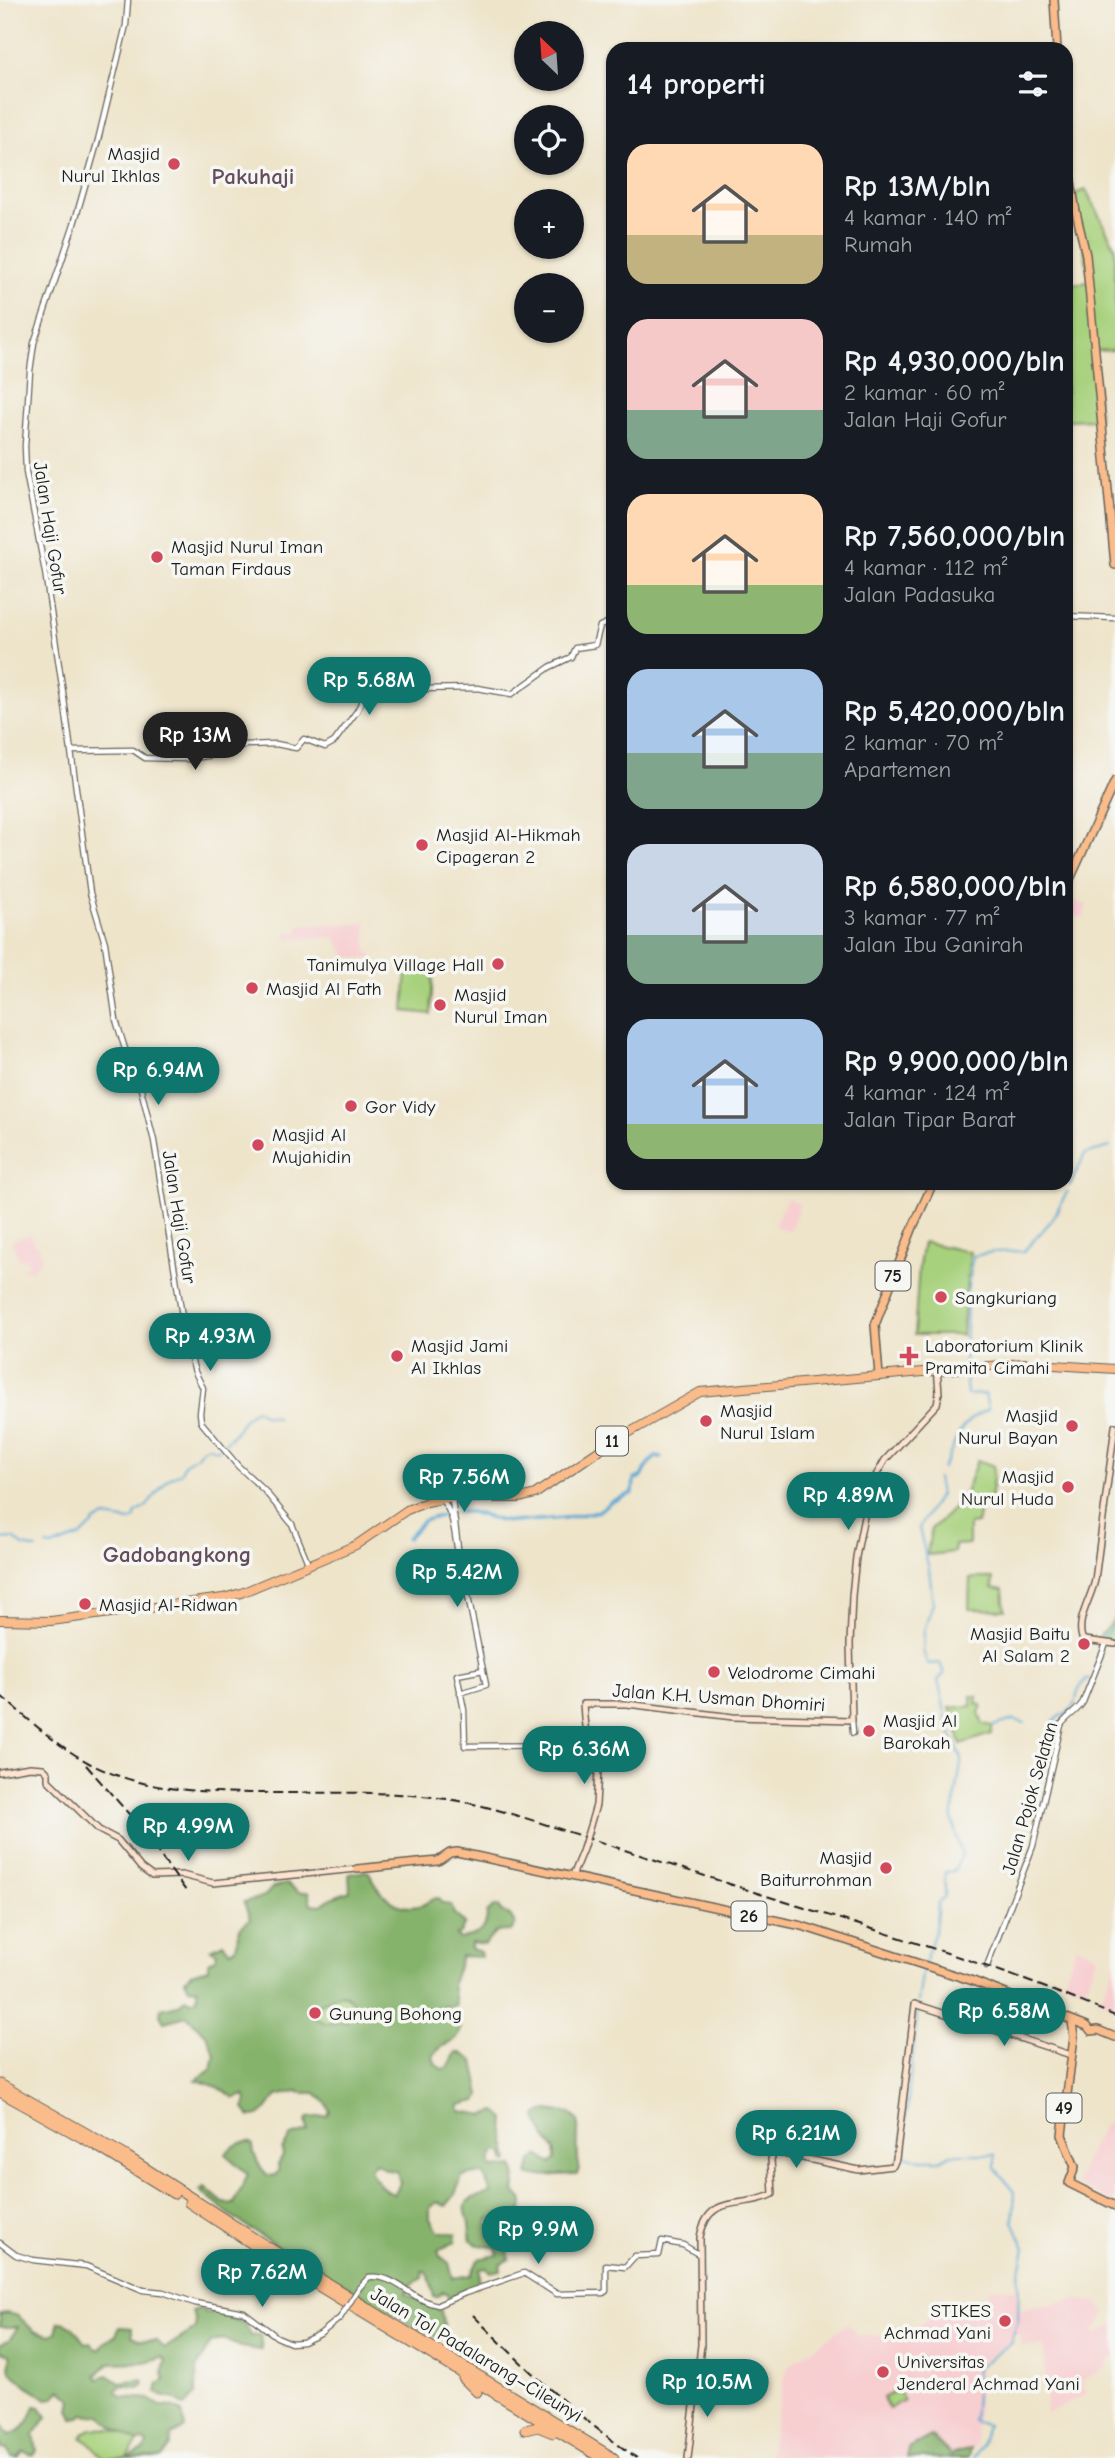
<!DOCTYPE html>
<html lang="id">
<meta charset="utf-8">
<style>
body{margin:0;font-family:"Comic Neue",sans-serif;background:#242831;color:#f1f3f6;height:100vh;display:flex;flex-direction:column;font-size:26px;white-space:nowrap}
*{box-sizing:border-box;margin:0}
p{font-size:23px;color:#9ea1a6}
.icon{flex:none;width:38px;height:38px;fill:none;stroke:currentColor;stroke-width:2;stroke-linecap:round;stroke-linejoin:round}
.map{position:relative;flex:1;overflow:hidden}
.sheet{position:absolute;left:606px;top:42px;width:467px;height:1148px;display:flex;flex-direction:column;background:#171b24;border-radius:21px;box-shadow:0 2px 5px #0004}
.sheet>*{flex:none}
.needle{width:46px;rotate:335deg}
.buttons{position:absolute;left:514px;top:21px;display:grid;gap:14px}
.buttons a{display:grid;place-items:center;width:70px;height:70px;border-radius:50%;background:#171b24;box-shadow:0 2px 5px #0004;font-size:35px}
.price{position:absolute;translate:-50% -60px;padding:0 16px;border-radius:24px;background:#0f766e;color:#fff;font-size:23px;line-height:46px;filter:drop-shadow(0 2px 4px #0008)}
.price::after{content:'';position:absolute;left:50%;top:42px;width:21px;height:16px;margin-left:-10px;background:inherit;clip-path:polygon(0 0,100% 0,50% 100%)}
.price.current{background:#222;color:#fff}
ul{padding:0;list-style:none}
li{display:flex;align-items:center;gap:21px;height:175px;padding:0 21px}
li span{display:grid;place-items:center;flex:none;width:196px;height:140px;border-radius:21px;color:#555}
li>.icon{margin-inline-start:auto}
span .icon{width:84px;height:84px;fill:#fffc;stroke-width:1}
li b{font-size:30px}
h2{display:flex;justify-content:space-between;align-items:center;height:84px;padding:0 21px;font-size:30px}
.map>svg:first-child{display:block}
</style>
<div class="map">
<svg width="1115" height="2458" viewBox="0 0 1115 2458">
<rect width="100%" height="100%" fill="#f6f6f2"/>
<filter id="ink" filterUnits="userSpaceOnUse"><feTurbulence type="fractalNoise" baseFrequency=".0143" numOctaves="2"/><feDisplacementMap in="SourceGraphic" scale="14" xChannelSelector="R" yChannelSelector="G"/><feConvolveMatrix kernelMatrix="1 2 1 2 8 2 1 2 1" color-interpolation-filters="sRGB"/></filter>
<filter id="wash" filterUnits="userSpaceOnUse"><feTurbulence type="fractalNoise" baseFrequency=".00686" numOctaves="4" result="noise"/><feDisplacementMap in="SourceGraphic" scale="28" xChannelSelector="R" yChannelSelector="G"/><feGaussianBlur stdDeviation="1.57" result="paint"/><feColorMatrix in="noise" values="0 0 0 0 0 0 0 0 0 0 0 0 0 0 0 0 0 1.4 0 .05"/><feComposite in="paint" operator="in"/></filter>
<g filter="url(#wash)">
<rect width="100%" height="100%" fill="#eee4ca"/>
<path fill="#f7cfd1" d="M1072 901 1087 904 1084 918 1068 914Z
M366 923 367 952 372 953 371 959 347 957 335 937 286 939V933L298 932V925Z
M787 1198 800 1204 790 1232 774 1226Z
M30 1234 35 1246 39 1245 42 1258 34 1269 22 1271 21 1268 28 1266 26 1258 19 1260 11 1241Z
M1076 1946 1098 1955 1086 1989 1064 1981Z
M1115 1963V2006L1100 2000Z
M1115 2117V2203L1076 2184 1095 2139 1102 2127Z
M991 2288 1018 2289 1017 2310 1080 2299 1098 2304 1107 2314 1094 2332 1095 2334 1115 2324V2357L1107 2361 1109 2366 1082 2380 1086 2394 1046 2414 1044 2346 1021 2347 1020 2334H1014L1008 2344 979 2362 976 2447 951 2455 909 2448 907 2458H768L784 2380 788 2366 795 2361 847 2324 857 2335 902 2338 943 2307 948 2308 955 2316 970 2314 988 2301 989 2289Z"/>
<path fill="#a8d17d" stroke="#62764c" stroke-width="2" d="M1086 190 1115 247V348L1114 350 1094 351 1099 419 1066 420V285L1090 282 1074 194Z
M407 968 433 969 431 1014 404 1011Z
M923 1242 970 1252 962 1335H914L919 1266Z
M977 1460 994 1466 991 1498 982 1500 977 1523 969 1524V1544L955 1545 954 1552 927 1555 931 1529 948 1514 965 1493Z
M970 1578H993L992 1588 1003 1590 1005 1610 969 1609Z
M1115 1618V1641H1099V1637Z
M971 1696H977L976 1704 982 1705 979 1714 983 1724 993 1726 991 1734 961 1744 950 1708 971 1706Z
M343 1994 354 2003 349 2009 347 2021 328 2024 313 2017 312 2011C322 2003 329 1996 343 1994Z
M898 2390 904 2400 889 2409 883 2398Z
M91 2429C111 2427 122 2431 138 2442L126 2458H103L93 2445 82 2438 84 2433Z"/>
<path fill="#86b36c" stroke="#516844" stroke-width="2" fill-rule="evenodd" d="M366 1871 369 1872C378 1892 396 1914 422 1905 427 1903 431 1899 437 1898L442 1903 451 1905 454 1914 465 1923 460 1934 456 1935 460 1939C476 1934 487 1934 487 1913L494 1907H500V1911L511 1916 515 1924 511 1931C493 1931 495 1932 485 1945L471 1943V1949L480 1952 481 1957 461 1956 452 1984 455 2005 450 2007 442 2006 443 2014 448 2021 460 2020C464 2050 442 2037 433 2057L436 2065 444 2070 449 2066 456 2052 461 2053 474 2061 481 2095 476 2101 460 2105 459 2109 461 2111 485 2115 496 2111 505 2119 504 2136 509 2159 508 2162 505 2160 504 2154 499 2151 494 2153 490 2164 494 2168 513 2166 516 2177 514 2192C523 2198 525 2201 521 2211L516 2212 524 2232 522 2234 510 2233 496 2218 488 2219 489 2236 505 2239 510 2259 500 2264 501 2270 490 2272 486 2268 480 2269 479 2285 450 2297 443 2291 438 2297H434L429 2276 425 2271H422L423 2278 412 2284 406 2294 441 2311 445 2328 441 2338C421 2334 390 2311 371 2300 317 2268 246 2233 200 2190L205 2187 223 2203 234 2204 248 2174 225 2154C231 2147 240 2142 249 2142L253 2145C253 2156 260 2169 269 2176L275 2175 279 2171 278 2165 283 2156 282 2150 291 2136 308 2131 306 2120 308 2118 327 2116 330 2111 326 2103 316 2093H302L297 2091 277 2096C267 2105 267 2117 250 2117L244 2108 247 2100 245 2095 234 2098 218 2087 196 2080 212 2069 215 2055 207 2035 187 2016 164 2022 160 2015 161 2009 178 2005 186 1998 191 2001 197 1999V1989L189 1988 185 1980 191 1974 208 1969V1962L215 1958 217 1953 211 1949 223 1943 230 1951 236 1948 240 1928 250 1919 244 1902 264 1897 273 1887 287 1884 300 1893 308 1892 311 1904 321 1905 331 1898 350 1891 349 1874ZM340 1994 346 1995 354 2003 349 2009 347 2021 328 2024 313 2017 312 2011 319 2004ZM375 2163 387 2170 397 2171 400 2183 395 2194C385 2193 375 2180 370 2171ZM483 2173 491 2193C476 2198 459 2196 468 2219 470 2226 469 2234 472 2241L477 2245 496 2247 498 2255 478 2259 471 2275 453 2278 449 2263 440 2256 438 2250 455 2242 456 2234 438 2231 430 2219V2208L437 2202 446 2206 455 2195 462 2176Z
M548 2110 569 2113 578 2120C579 2136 575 2154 580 2169L577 2174C567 2174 534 2177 528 2175L531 2162 539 2155 551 2164 555 2160V2149L545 2138 537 2117 538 2114Z
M200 2308 205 2313 224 2311 227 2318 246 2325 251 2336 260 2335 262 2350 240 2347 223 2339 210 2343 197 2368 196 2394 185 2406 175 2399 162 2396 157 2392 159 2384 165 2380 162 2372 166 2361 162 2357 146 2362 109 2363 96 2375 98 2378 108 2375 120 2383 143 2380 144 2384 139 2388 122 2386 116 2390V2392L123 2397 149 2399 161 2406 173 2407 182 2412 185 2428 172 2435 171 2446 162 2458H126L145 2450 147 2442 142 2440 138 2442C126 2433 110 2428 101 2416L84 2414 79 2418 73 2419 70 2410 72 2399 61 2389 54 2398 46 2399C38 2391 15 2380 11 2371 9 2366 11 2359 10 2354L0 2351V2345L9 2340 18 2327H0V2314L7 2313 18 2316 34 2331 51 2335 56 2332 59 2322C73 2321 77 2335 85 2343L90 2342 96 2349H101L103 2344 116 2335 120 2327 132 2328V2336L140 2340 156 2341 165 2348 195 2329 196 2320 192 2311Z
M35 2406 40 2407 47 2417 34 2435 37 2451 33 2455 24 2452 18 2458H12L7 2450 0 2449V2423L10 2435C26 2430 30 2420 35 2406Z
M931 2436 951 2455 970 2449 968 2458H907L909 2448Z"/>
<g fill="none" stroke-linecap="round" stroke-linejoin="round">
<path stroke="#58a7d2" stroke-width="2" d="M1070 1185 1085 1154 1110 1147
M995 1252 1024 1251 1052 1220 1067 1192
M971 1267 973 1256 993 1252
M970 1278 971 1270
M968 1289 969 1281
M964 1365 968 1293
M223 1444C238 1435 240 1417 256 1409L264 1415 276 1417
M942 1469C959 1442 953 1425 988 1409L985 1394 967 1395 965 1371
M0 1539 14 1538 23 1546 37 1549
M46 1545 51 1547 81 1536 96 1521 106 1517 130 1521 135 1518V1514L147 1506 167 1480 181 1472 184 1464 197 1456 202 1449 209 1446 216 1450 219 1448
M1101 1641 1115 1623
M1070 1710 1075 1705C1077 1695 1078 1683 1089 1679
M1053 1723 1058 1717 1069 1711
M993 1726 1014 1720 1025 1723
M924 1964 935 1931 938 1904 945 1896V1872L954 1871 962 1855 952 1819 962 1758 949 1730 938 1680 944 1674 940 1663 928 1664 923 1651 924 1630 933 1603 929 1569 919 1528C926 1516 931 1506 940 1495L937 1478
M918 2002 923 1969
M918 2007 902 2155 921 2160H940L951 2154H995
M974 2458 982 2444 987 2425 973 2421 977 2367 1010 2344 1018 2321 1019 2276 1025 2248 1013 2221 1015 2192 995 2168V2156"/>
<path stroke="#58a7d2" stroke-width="3.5" d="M457 1512H471L501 1521 512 1522 564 1518 599 1511 610 1502 633 1493 634 1479 642 1477 649 1463 656 1457 661 1458
M407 1538 423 1521 449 1513"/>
</g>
</g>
<g filter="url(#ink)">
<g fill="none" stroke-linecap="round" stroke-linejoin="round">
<defs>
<path id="tertiary" d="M128 0 126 25 98 140 74 224 34 343 30 371 25 446 26 472 45 572 64 699 90 893 105 943 116 1020 125 1049 137 1073 154 1141 186 1341 195 1372 203 1388 200 1413 201 1422 238 1466 264 1490 292 1524 308 1563
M1066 616 1115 618
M71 751 133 750 145 758 187 759 220 754 244 745 276 744 296 748 304 739 325 747 334 742 357 711 367 691 384 682H397L417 689 477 688 512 694 550 667 571 657 575 648 595 645 600 626 612 621
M452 1499 459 1556
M442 1500C458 1519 453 1545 462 1567L486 1685 460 1693
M483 1670 457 1675 464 1710 465 1746 591 1745
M852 1720 853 1733
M987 1966 1033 1846 1061 1725C1067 1716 1077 1712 1083 1702L1106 1644
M0 2243 16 2255 33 2260 86 2266 143 2290 163 2292 195 2303 244 2312 277 2337 291 2343 303 2342 320 2334 340 2318
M359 2288 369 2277C396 2274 412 2301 438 2305L465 2293 524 2273 557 2294 603 2293 606 2291V2265L625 2267 635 2256 659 2255 662 2241 683 2245 700 2255"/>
<path id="secondary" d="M1115 1426 1095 1580C1091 1599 1076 1619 1082 1638L1085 1640 1115 1644
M0 1772 30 1767 43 1768 48 1773V1780L99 1830 118 1840 141 1868 152 1876 182 1875 213 1883 357 1869
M589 1829 596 1805 599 1754C597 1750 594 1748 592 1745 584 1736 584 1715 583 1704H627L733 1717 852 1720 850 1644 852 1596 856 1557 870 1486 885 1460 937 1404 939 1393 937 1368
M572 1876 583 1849
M688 2458 701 2345 700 2237C709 2191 744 2210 773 2194L771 2159 775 2152 859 2170 893 2166 896 2159 915 2004 1071 2055"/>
<path id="primary" d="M1054 0 1057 49
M1066 151 1076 212 1086 255 1115 565
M1066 888 1115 781
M879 1376 875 1325 913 1227 933 1183
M357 1869 438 1861 450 1853 457 1852 802 1926 973 1981 1087 2026 1091 2031 1098 2030 1115 2037
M1072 2021 1074 2037 1062 2135 1075 2167 1069 2183 1115 2206"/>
<path id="trunk" d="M0 1620 51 1621 223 1598 241 1593 356 1545 407 1510 427 1502 447 1498H520L535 1494 604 1447 700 1392 1023 1363 1115 1369"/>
<path id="motorway" d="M0 2084 125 2155 265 2245 614 2458
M0 2092 93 2144 174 2194
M189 2203 287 2267 601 2458
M463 2378 477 2392
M525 2430 538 2427 553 2433"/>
</defs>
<use href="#tertiary" stroke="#666259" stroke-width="7"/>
<use href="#secondary" stroke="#666259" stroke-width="8"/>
<use href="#primary" stroke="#666259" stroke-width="10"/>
<use href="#trunk" stroke="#666259" stroke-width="10"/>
<use href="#motorway" stroke="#666259" stroke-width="11"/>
<use href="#tertiary" stroke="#fff" stroke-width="4.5"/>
<use href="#secondary" stroke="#fde4d1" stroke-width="5"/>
<use href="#primary" stroke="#fabc8b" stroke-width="7"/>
<use href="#trunk" stroke="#fabc8b" stroke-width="8"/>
<use href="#motorway" stroke="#fabc8b" stroke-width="9"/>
<path stroke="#1c1c1c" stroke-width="2" stroke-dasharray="10 5" stroke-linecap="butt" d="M0 1695C28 1719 56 1745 89 1763 140 1790 195 1792 250 1793 322 1794 398 1788 469 1803 511 1812 552 1827 594 1840 646 1857 699 1874 751 1891 873 1930 998 1965 1115 2016
M86 1765 135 1821 186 1891
M473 2315C524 2367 577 2417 637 2458"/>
<defs>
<path id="tertiary-bridge" d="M340 2318 359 2288"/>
<path id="secondary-bridge" d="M583 1849 589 1829"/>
</defs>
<use href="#tertiary-bridge" stroke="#666259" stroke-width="7" stroke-linecap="butt"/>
<use href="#secondary-bridge" stroke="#666259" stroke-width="8" stroke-linecap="butt"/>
<use href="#tertiary-bridge" stroke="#fff" stroke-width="4.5"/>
<use href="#secondary-bridge" stroke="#fde4d1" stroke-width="5"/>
</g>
</g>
<g fill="#d1495b" stroke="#f6f6f2" stroke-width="2.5">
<circle cx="174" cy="164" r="7"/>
<circle cx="157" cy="557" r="7"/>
<circle cx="422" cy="845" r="7"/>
<circle cx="498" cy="964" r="7"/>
<circle cx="252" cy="988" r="7"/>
<circle cx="440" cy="1005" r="7"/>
<circle cx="351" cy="1106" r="7"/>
<circle cx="258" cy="1145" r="7"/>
<circle cx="941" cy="1297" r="7"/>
<circle cx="397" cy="1356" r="7"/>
<path d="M905.5 1345.5h7v7h7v7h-7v7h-7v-7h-7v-7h7z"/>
<circle cx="706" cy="1421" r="7"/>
<circle cx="1072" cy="1426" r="7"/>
<circle cx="1068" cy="1487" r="7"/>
<circle cx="85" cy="1604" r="7"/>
<circle cx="1084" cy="1644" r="7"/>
<circle cx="714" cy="1672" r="7"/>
<circle cx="869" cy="1731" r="7"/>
<circle cx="886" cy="1868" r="7"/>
<circle cx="315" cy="2013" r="7"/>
<circle cx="1005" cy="2321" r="7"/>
<circle cx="883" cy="2372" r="7"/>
</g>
<g text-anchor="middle" stroke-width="7" stroke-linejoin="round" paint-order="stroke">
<g fill="#f6f6f2" stroke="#5d5d5c" stroke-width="2">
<rect x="875.5" y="1261.5" width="35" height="29" rx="5"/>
<rect x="596" y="1426.5" width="32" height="29" rx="5"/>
<rect x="731.5" y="1901.5" width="35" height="29" rx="5"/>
<rect x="1046.5" y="2093.5" width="35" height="29" rx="5"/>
</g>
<g font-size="18" font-weight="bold" fill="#1c1c1c">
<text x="893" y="1282">75</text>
<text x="612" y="1447">11</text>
<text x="749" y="1922">26</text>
<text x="1064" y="2114">49</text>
</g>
<g font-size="19" fill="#1c1c1c" stroke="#f6f6f2" text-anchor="start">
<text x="160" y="160" text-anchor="end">Masjid<tspan x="160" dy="22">Nurul Ikhlas</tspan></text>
<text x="171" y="553">Masjid Nurul Iman<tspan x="171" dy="22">Taman Firdaus</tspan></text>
<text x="436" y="841">Masjid Al-Hikmah<tspan x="436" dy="22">Cipageran 2</tspan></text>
<text x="484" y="971" text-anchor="end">Tanimulya Village Hall</text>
<text x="266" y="995">Masjid Al Fath</text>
<text x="454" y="1001">Masjid<tspan x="454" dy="22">Nurul Iman</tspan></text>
<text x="365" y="1113">Gor Vidy</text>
<text x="272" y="1141">Masjid Al<tspan x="272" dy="22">Mujahidin</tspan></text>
<text x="955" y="1304">Sangkuriang</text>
<text x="411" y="1352">Masjid Jami<tspan x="411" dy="22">Al Ikhlas</tspan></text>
<text x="925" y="1352">Laboratorium Klinik<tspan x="925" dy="22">Pramita Cimahi</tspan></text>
<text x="720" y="1417">Masjid<tspan x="720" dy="22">Nurul Islam</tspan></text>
<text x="1058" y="1422" text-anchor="end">Masjid<tspan x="1058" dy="22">Nurul Bayan</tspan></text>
<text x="1054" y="1483" text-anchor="end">Masjid<tspan x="1054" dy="22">Nurul Huda</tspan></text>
<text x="99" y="1611">Masjid Al-Ridwan</text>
<text x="1070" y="1640" text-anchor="end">Masjid Baitu<tspan x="1070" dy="22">Al Salam 2</tspan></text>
<text x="728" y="1679">Velodrome Cimahi</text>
<text x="883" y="1727">Masjid Al<tspan x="883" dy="22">Barokah</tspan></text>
<text x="872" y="1864" text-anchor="end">Masjid<tspan x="872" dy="22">Baiturrohman</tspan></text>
<text x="329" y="2020">Gunung Bohong</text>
<text x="991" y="2317" text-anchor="end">STIKES<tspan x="991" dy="22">Achmad Yani</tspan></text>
<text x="897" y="2368">Universitas<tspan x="897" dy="22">Jenderal Achmad Yani</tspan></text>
</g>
<g font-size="19" fill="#1c1c1c" stroke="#f6f6f2">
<text transform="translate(51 528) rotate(81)" y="7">Jalan Haji Gofur</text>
<text transform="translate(180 1217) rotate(81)" y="7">Jalan Haji Gofur</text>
<text transform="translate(719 1697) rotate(4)" y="7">Jalan K.H. Usman Dhomiri</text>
<text transform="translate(1029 1798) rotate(-74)" y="7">Jalan Pojok Selatan</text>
<text transform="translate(477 2354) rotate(31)" y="7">Jalan Tol Padalarang–Cileunyi</text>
</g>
<g font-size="23" font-weight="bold" fill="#644d5c" stroke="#f6f6f2">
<text x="253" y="184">Pakuhaji</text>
<text x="177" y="1562">Gadobangkong</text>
</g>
</g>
</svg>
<div class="buttons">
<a><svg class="needle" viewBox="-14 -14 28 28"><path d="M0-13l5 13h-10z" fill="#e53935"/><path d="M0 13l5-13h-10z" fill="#9ea1a6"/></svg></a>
<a><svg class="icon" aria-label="locate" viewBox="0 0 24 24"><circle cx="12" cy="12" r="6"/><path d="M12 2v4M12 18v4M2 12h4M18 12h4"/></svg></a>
<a>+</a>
<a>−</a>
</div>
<b class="price" style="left:369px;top:717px">Rp 5.68M</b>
<b class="price current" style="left:195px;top:772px">Rp 13M</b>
<b class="price" style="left:158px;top:1107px">Rp 6.94M</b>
<b class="price" style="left:210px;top:1373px">Rp 4.93M</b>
<b class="price" style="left:464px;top:1514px">Rp 7.56M</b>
<b class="price" style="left:848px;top:1532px">Rp 4.89M</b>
<b class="price" style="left:457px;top:1609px">Rp 5.42M</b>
<b class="price" style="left:584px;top:1786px">Rp 6.36M</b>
<b class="price" style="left:188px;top:1863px">Rp 4.99M</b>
<b class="price" style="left:1004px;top:2048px">Rp 6.58M</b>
<b class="price" style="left:796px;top:2170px">Rp 6.21M</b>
<b class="price" style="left:538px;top:2266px">Rp 9.9M</b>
<b class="price" style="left:262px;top:2309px">Rp 7.62M</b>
<b class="price" style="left:707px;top:2419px">Rp 10.5M</b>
<section class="sheet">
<h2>14 properti<svg class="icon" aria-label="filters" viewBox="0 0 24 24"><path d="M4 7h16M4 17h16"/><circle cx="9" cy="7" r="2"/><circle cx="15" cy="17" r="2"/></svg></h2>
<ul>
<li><span style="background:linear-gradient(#ffd9b3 65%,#c2b280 0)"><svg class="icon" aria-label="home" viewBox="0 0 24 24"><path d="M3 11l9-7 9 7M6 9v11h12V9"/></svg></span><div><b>Rp 13M/bln</b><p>4 kamar · 140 m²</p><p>Rumah</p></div></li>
<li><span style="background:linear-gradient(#f6c9c9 65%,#7fa58c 0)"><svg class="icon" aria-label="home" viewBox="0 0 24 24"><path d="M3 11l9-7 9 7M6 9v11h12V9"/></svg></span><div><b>Rp 4,930,000/bln</b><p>2 kamar · 60 m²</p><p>Jalan Haji Gofur</p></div></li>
<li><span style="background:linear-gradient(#ffd9b3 65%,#8fb573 0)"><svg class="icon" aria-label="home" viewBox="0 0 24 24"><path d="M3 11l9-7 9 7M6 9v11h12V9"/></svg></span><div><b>Rp 7,560,000/bln</b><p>4 kamar · 112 m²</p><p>Jalan Padasuka</p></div></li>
<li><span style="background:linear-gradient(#a9c7e8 60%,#7fa58c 0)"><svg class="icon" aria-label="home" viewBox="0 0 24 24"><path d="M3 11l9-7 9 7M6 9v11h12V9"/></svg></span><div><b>Rp 5,420,000/bln</b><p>2 kamar · 70 m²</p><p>Apartemen</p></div></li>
<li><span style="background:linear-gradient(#c9d6e8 65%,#7fa58c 0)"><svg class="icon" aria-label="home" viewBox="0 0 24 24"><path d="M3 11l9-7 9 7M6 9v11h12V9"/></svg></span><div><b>Rp 6,580,000/bln</b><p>3 kamar · 77 m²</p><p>Jalan Ibu Ganirah</p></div></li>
<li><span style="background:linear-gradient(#a9c7e8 75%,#8fb573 0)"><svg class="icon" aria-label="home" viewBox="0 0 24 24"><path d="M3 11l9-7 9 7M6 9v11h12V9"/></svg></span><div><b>Rp 9,900,000/bln</b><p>4 kamar · 124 m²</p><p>Jalan Tipar Barat</p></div></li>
</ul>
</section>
</div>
